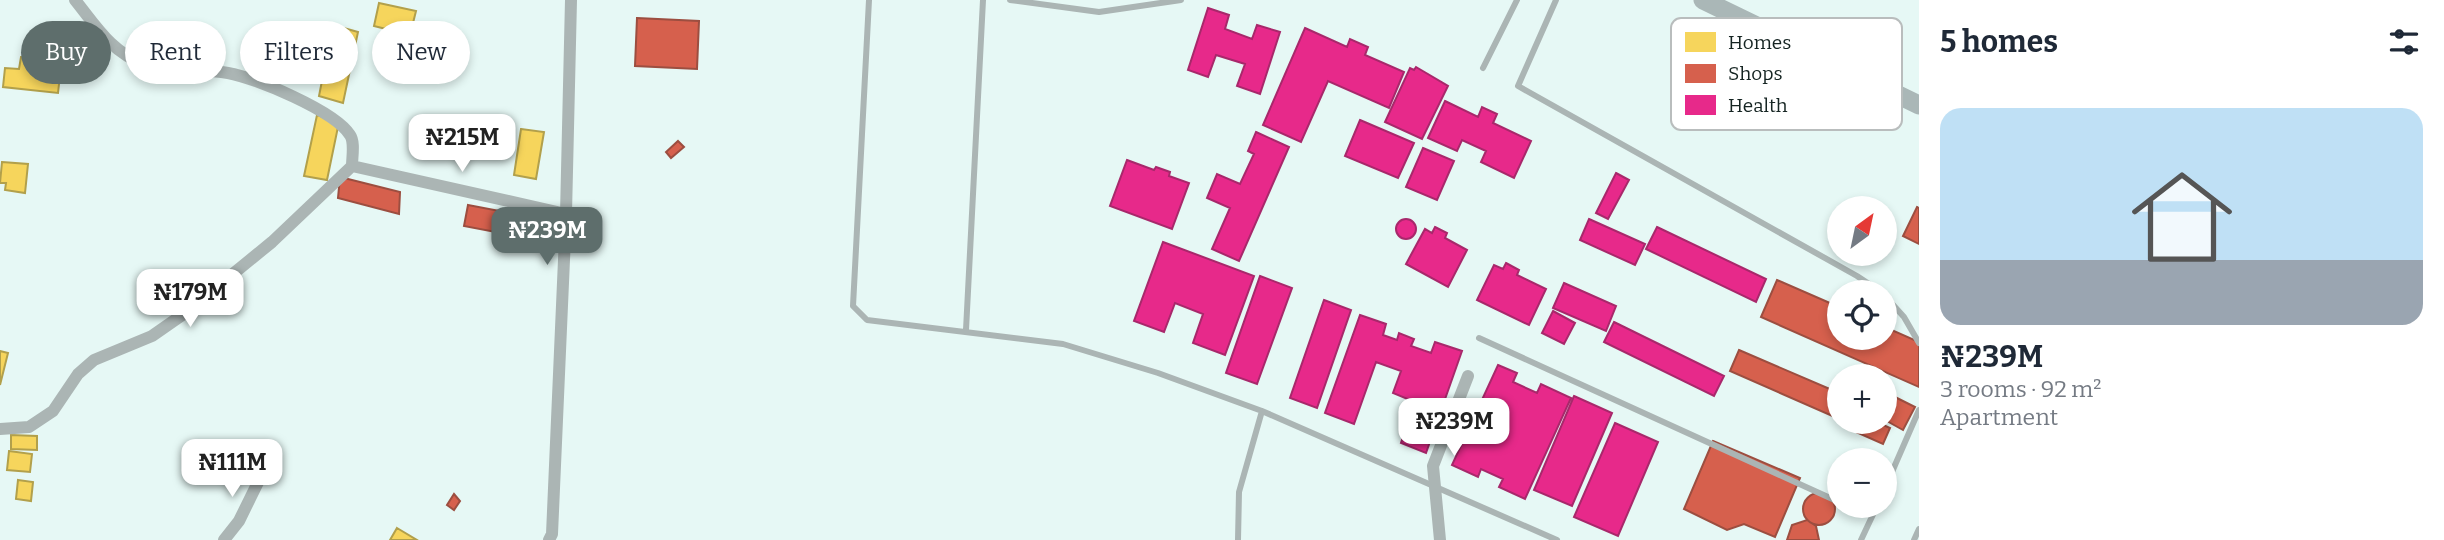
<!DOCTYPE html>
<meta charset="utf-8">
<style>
body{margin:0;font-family:Bitter,serif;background:#f2f2f3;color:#1f2937;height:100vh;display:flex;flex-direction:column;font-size:26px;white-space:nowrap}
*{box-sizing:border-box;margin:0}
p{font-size:23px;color:#747a83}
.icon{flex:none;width:38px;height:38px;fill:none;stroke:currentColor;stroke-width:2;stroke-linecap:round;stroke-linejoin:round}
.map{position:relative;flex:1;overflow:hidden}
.side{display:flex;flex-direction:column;background:#fff;width:525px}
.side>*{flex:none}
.hud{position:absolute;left:21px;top:21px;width:665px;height:63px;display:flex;gap:14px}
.needle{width:46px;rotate:33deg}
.controls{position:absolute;left:1827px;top:196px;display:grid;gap:14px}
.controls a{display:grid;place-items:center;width:70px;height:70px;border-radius:50%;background:#fff;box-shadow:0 4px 10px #0003;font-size:35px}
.price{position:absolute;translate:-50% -60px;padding:0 16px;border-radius:14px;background:#fff;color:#222;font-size:23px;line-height:46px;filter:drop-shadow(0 2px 4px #0008)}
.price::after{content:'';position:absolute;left:50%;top:42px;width:21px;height:16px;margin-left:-10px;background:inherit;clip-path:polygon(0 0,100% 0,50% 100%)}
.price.selected{background:#5e6e6c;color:#fff}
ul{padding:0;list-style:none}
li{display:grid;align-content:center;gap:14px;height:371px;padding:0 21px}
li span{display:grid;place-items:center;height:217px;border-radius:21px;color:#555}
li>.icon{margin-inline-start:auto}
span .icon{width:126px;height:126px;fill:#fffc;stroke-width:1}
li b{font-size:30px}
h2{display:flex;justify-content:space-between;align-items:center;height:84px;padding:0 21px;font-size:30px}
.tag{padding:0 24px;border-radius:32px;background:#fff;box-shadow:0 4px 10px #0003;font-size:24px;line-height:63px}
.tag.selected{background:#5e6e6c;color:#fff}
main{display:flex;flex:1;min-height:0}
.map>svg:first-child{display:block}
</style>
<main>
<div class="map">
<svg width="1919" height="540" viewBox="0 0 1919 540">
<rect width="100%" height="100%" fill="#e6f8f5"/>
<path fill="#f6d55c" stroke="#b2a04b" stroke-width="2" d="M379 3 416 11 410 35 374 26Z
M333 25 358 32 343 103 319 96Z
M21 57 37 59 35 72 60 75 58 93 3 87 5 68 19 69Z
M317 115 339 122 327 180 304 176Z
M521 129 544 132 536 179 514 175Z
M2 162 28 164 25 193 5 190 6 183H0Z
M0 351 8 353 0 385Z
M11 435 37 436V450L11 449Z
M9 451 32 454 30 472 7 470Z
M18 480 33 482 31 501 16 499Z
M397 528 417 540H390Z"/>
<path fill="#d6604d" stroke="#9c4e40" stroke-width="2" d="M637 18 699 21 697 69 635 66Z
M678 141 684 147 671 158 666 152Z
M340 177 400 192 399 214 338 198Z
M468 205 526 216 522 237 464 226Z
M1917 207 1919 208V244L1903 236Z
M1777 280 1839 307V338H1885V327L1919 342V387L1761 317Z
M1739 350 1839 393 1837 418 1730 371Z
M1885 392 1915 407 1903 430 1885 420Z
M1861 422H1877L1890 428 1883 444 1856 432Z
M1713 441 1800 478 1775 537 1744 524 1727 530 1684 509Z
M1803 509a16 16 0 1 1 32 0a16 16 0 1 1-32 0Z
M454 494 460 501 454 510 447 505Z
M1807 520 1816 526 1819 540H1787L1792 525Z"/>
<path fill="#e7298a" stroke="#a8286b" stroke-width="2" d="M1208 8 1229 15 1225 29 1252 39 1257 25 1280 32 1260 94 1237 86 1245 64 1216 55 1208 77 1188 70Z
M1305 28 1347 47 1350 39 1368 47 1365 55 1404 72 1389 108 1328 81 1301 142 1263 125Z
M1416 67 1448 86 1422 139 1385 122 1410 68 1414 70Z
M1445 101 1478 117 1482 107 1497 114 1493 123 1531 141 1514 178 1481 162 1486 151 1462 140 1457 151 1428 138Z
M1360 120 1414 143 1398 178 1345 156Z
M1256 132 1289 147 1239 261 1212 249 1230 208 1207 198 1217 174 1240 184 1254 154 1248 151Z
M1423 148 1454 161 1437 200 1406 187Z
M1127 160 1154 170 1156 167 1170 172 1169 176 1189 183 1172 229 1110 206Z
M1616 173 1629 180 1608 219 1596 213Z
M1396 229a10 10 0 1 1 20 0a10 10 0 1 1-20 0Z
M1589 219 1645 244 1635 265 1580 240Z
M1435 227 1447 233 1445 238 1467 250 1448 287 1406 264 1425 229 1432 233Z
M1657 227 1766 279 1756 302 1646 249Z
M1163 242 1254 276 1225 355 1193 343 1203 314 1175 303 1164 332 1134 321Z
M1506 263 1519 270 1517 275 1546 289 1529 325 1477 300 1494 265 1503 269Z
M1260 276 1292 288 1257 384 1226 373Z
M1564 283 1616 306 1606 331 1553 308Z
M1324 300 1351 310 1317 408 1290 398Z
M1553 311 1575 323 1564 344 1542 333Z
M1360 315 1386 324 1383 335 1397 340 1399 333 1414 339 1411 346 1431 353 1435 342 1462 351 1426 453 1401 443 1415 402 1393 393 1401 371 1376 362 1354 424 1325 413Z
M1614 322 1724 376 1714 396 1604 342Z
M1498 365 1517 373 1513 382 1537 393 1541 384 1571 398 1525 499 1499 487 1503 479 1481 469 1478 477 1452 465Z
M1574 396 1612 413 1572 506 1534 490Z
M1615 423 1658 442 1618 536 1574 517Z"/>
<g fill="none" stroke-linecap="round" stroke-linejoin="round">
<path stroke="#abb5b4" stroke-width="6" d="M869 0 853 306 867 320 1063 344 1158 373 1262 411 1557 540
M1010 0 1099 12 1181 0
M1556 0 1518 86 1857 276 1881 292
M1483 68 1517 0
M1885 296 1904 317 1919 343
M966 330 983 0
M1479 338 1839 502
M1885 488 1919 410
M1850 506 1873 514
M1238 540 1239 492 1262 411
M1861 540 1877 506
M1914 540 1919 529"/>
<path stroke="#abb5b4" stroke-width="12" d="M352 166 566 214
M0 429 29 427 53 411 78 374 94 360 152 336 185 313 272 242 352 166C352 157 355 142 350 135 335 111 256 78 228 73 200 68 171 74 144 64 111 52 96 26 75 0
M224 540 239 521 263 472
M549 540 552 534 566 214 571 0
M1440 540 1433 466 1468 376"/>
<path stroke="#aab7b7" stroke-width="19" d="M1703 0 1919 105"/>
</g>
<rect x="1671" y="18" width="231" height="112" rx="10" fill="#fff" stroke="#b9bdbd" stroke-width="2"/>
<rect x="1685" y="32" width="31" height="20" fill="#f6d55c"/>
<rect x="1685" y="64" width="31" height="19" fill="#d6604d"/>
<rect x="1685" y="95" width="31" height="20" fill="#e7298a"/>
<g font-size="19" fill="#152422">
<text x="1728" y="49">Homes</text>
<text x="1728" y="80">Shops</text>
<text x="1728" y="112">Health</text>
</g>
</svg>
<div class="controls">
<a><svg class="needle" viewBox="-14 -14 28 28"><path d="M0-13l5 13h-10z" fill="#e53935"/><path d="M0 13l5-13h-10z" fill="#747a83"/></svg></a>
<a><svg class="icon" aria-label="locate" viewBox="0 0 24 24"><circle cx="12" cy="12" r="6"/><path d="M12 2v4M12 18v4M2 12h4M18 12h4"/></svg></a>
<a>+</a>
<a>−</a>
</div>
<b class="price" style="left:462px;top:174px">₦215M</b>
<b class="price selected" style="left:547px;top:267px">₦239M</b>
<b class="price" style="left:190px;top:329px">₦179M</b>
<b class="price" style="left:1454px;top:458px">₦239M</b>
<b class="price" style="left:232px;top:499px">₦111M</b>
<div class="hud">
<a class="tag selected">Buy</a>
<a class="tag">Rent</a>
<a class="tag">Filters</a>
<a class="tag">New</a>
</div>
</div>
<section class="side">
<h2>5 homes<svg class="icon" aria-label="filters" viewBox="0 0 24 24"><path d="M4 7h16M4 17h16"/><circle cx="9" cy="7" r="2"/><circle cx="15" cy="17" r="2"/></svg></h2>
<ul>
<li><span style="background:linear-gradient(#bfe0f5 70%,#9aa5b1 0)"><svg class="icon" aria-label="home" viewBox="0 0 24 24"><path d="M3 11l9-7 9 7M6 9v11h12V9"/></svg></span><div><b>₦239M</b><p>3 rooms · 92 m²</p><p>Apartment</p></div></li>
</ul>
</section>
</main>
